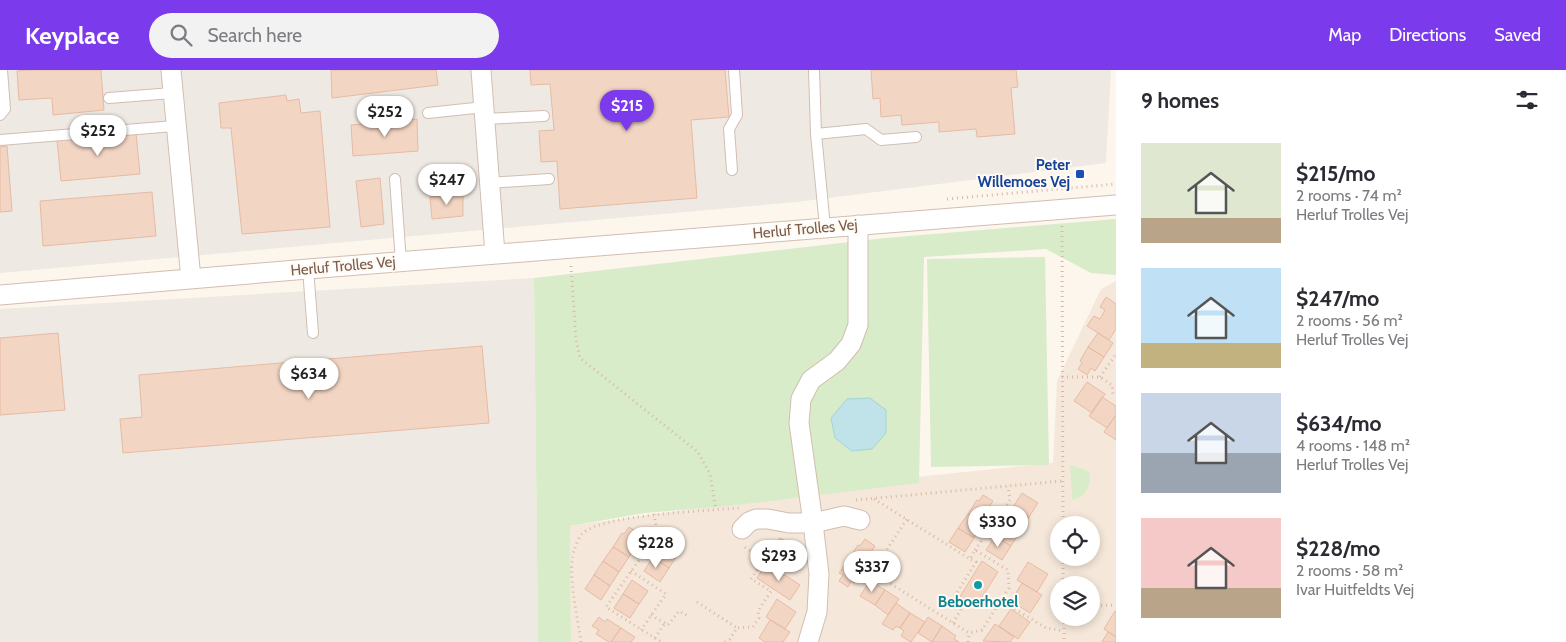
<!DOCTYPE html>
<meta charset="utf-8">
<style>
body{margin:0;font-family:Cabin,sans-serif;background:#f2f2f3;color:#2b2b33;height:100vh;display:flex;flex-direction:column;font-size:19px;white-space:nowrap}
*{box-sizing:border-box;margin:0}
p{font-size:16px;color:#7c7c81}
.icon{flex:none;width:28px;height:28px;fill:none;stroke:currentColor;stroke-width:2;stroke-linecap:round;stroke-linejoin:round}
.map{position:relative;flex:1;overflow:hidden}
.sheet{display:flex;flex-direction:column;background:#fff;width:450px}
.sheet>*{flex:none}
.tools{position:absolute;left:1050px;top:446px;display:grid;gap:10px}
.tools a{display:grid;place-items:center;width:50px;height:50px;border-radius:50%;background:#fff;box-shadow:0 2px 8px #0003;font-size:25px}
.price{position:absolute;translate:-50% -42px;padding:0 11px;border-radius:18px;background:#fff;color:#222;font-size:16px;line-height:32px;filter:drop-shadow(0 1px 2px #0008)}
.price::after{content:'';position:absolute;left:50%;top:30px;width:15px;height:11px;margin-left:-8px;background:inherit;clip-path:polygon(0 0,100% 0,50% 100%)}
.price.current{background:#7c3aed;color:#fff}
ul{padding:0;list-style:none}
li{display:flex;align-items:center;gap:15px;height:125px;padding:0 25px}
li span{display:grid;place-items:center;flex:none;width:140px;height:100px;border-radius:0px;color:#555}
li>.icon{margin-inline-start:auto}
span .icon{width:60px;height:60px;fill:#fffc;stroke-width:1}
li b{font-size:21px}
h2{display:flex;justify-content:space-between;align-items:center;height:60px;padding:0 25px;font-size:21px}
header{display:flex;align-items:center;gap:30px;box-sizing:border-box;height:70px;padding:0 25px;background:#7c3aed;color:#fff}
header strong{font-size:24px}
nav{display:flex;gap:28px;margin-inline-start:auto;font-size:18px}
.search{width:350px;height:45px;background:#f2f2f3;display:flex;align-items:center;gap:12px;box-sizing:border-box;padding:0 18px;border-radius:28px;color:#7c7c81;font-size:19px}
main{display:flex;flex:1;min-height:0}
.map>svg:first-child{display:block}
</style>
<header>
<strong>Keyplace</strong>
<div class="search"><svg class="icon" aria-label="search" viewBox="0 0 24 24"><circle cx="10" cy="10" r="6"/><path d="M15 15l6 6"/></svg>Search here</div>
<nav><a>Map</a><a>Directions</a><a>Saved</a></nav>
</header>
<main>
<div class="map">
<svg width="1116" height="572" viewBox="0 0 1116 572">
<rect width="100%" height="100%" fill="#fdf6ec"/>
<path fill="#f5e8da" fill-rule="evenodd" d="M1116 211V572H571L570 456 926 406 1053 393 1057 311 1101 219ZM1059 455H1091V488H1059ZM1059 515H1091V548H1059Z"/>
<path fill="#efe9e4" d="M0 0H1111L1106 93 797 132 0 203Z
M534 208 538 572H0V239Z"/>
<path fill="#d8ecc9" d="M1116 149V205L1091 203 1046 179 924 187 919 413 728 436 645 443 570 456 571 572H538L534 208 885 168Z
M1045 187 1049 395 931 397 927 189Z
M1070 395 1086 400 1090 404C1090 419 1086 426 1072 430Z"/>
<path fill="#bfe3e8" stroke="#a5d3da" d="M870 328 886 340V363L872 379 852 381 835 368 831 348 847 329Z"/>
<path fill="#f3d5c3" stroke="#e6bba3" d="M28 0H101L104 40 53 45 52 28 19 30 17 1Z
M331 0H436L438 15 332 28Z
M530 0H725L729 47 691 50 697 128 560 139 557 91 541 92 539 61 554 60 550 14 531 15Z
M871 0H1016L1018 17 1011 18 1015 64 977 67 976 59 939 62V52L902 55 901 45 881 47 880 28 873 29Z
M286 25 287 31 299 29 301 43 320 41 330 157 242 164 231 58H221L219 33Z
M417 49 418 81 353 86 351 55Z
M136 63 140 104 61 111 57 70Z
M7 76 12 141 0 142V77Z
M380 108 384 154 361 157 356 111Z
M152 122 156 166 43 176 40 131Z
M463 124V146L432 149 430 127Z
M1106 227 1116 234V259L1109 270 1087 256 1094 246 1100 249 1105 240 1100 237Z
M58 263 65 340 0 345V268Z
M1098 263 1113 273 1104 287 1088 277Z
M482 276 489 353 123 383 120 349 142 347 139 305Z
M1088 277 1104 287 1095 301 1091 298 1087 305 1078 299 1082 293 1080 291Z
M1087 312 1105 324 1092 343 1074 331Z
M1102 327 1116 336V345L1107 358 1089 346Z
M1116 345V370L1104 362Z
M1022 423 1038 433 1029 447 1013 437Z
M983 425 993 431 989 437 992 440 983 454 968 444 977 430 979 431Z
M1013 437 1029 447 1020 462 1004 452Z
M968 444 983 454 974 468 958 458Z
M1004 452 1020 462 1011 476 995 466Z
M629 457 639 463 634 471 638 473 629 487 613 477 622 463 624 464Z
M668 457 683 467 674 481 659 471Z
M958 458 974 468 965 482 949 472Z
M995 466 1011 476 1002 490 986 480Z
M780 468 796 477 790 487 774 477Z
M865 469 875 476 870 483 873 485 864 499 849 489 858 475 860 476Z
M662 473 678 484 669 498 653 487Z
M613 477 629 487 619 502 603 491Z
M774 477 790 487 784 496 768 486Z
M653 487 669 498 660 512 644 501Z
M849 489 864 499 854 513 851 511 848 517 839 511 843 505 839 503Z
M603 491 619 502 610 516 594 505Z
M982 491 998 502 975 538 959 528Z
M1028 492 1048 504 1037 522 1017 510Z
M767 493 800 515 790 530 757 508Z
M594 505 610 516 601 530 585 519Z
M632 510 648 521 639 534 623 524Z
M870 511 885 520 875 535 860 526Z
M1022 513 1042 525 1030 543 1011 531Z
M885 520 899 529 888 545 875 535Z
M623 524 639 534 630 548 614 538Z
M777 529 796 542 785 559 766 547Z
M896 533 910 543 900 558 896 556 893 560 882 554Z
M1011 539 1030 552 1018 569 999 556Z
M1115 541 1116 542V567L1104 559Z
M910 543 925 552 911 572 901 566 904 561 900 558Z
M599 547 605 552 607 549 621 558 611 572H609L596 564 599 560 592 556Z
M928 547 942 556 932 572 918 563Z
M770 550 790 562 783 572H765L759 568Z
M995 554 1014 567 1010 572 983 571Z
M942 556 956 566 954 569 959 572H932Z
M621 558 635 567 631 572H611Z
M1108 562 1116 567V572H1102Z"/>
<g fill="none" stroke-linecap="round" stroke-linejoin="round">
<defs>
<path id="lane" d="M814 0 816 64
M109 28 172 23
M428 43 484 37
M0 45 5 39 2 0
M484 49 544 46
M0 70 175 56
M732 100 729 59 737 45 734 0
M395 109 401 192
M489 113 549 109
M825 157 816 64 866 59 881 70 916 67
M308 199 313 263"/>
<path id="street" d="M171 0 191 209
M481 0 495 184
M0 225 308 199 1116 135
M742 459 749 452 756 449H768L789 453H813L844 446 860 450
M808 572 817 542 819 504 813 453 799 353 801 329 811 310 837 291 851 274 858 255V155"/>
</defs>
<use href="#lane" stroke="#d1beb0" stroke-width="12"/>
<use href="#street" stroke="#d1beb0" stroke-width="21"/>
<path stroke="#d9b8a5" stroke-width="3" stroke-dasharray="1 4" stroke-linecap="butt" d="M947 129 1116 114
M1062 156 1063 455
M571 196 576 270 580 288 698 382 710 404 716 440
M1062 307H1100L1112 315 1113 324 1116 326
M1100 307 1116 284
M874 429 970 489 975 480 1008 500 1009 518 982 560 969 563 872 502 907 449
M856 430 1062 411
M654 444 658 468 648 484 642 486 606 537 661 572
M975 480 1010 430 1008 416
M1063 488V515
M631 501 666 524 641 560
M1002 531 1046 558 1064 561
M697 532 737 558
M1091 536 1116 535
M651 545 668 555 679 541 688 546
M1064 548V572
M953 553 963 536 953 529 976 492 970 489
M655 568 665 553
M581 572C578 550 566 497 575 478 576 474 579 467 582 464 602 444 708 441 739 438
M725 572 730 569 737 558 753 557 759 548 758 541 771 521 751 509 764 490 743 476
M968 572 969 563"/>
<use href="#lane" stroke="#fff" stroke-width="10"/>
<use href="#street" stroke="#fff" stroke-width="19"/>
</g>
<rect fill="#1a4fb4" stroke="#fffaf3" stroke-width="2" x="1075" y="99" width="10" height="10" rx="2.5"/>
<circle fill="#0f9aa8" stroke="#fffaf3" stroke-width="2" cx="978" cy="515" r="5"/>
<g text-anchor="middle" stroke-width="4" stroke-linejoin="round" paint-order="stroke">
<g font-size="15" font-weight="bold" fill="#164399" stroke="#fffaf3" text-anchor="end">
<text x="1070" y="100">Peter<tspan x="1070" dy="17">Willemoes Vej</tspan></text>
</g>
<g font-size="15" fill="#7a5c4d" stroke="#fffaf3">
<text transform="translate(805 159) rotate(-5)" y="5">Herluf Trolles Vej</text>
<text transform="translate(343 196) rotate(-5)" y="5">Herluf Trolles Vej</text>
</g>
<g font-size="15" font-weight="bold" fill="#0d838f" stroke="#fffaf3">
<text x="978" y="537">Beboerhotel</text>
</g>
</g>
</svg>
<div class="tools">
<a><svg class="icon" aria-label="locate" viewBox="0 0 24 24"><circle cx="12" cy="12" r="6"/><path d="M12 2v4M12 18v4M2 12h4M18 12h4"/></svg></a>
<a><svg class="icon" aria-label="layers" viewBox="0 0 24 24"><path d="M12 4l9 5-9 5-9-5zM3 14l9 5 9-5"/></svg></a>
</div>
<b class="price current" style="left:627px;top:62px">$215</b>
<b class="price" style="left:385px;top:68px">$252</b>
<b class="price" style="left:98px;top:87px">$252</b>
<b class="price" style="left:447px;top:136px">$247</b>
<b class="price" style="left:309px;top:330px">$634</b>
<b class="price" style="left:998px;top:478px">$330</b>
<b class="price" style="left:656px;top:499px">$228</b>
<b class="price" style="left:779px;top:512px">$293</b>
<b class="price" style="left:872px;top:523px">$337</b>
</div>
<section class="sheet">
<h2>9 homes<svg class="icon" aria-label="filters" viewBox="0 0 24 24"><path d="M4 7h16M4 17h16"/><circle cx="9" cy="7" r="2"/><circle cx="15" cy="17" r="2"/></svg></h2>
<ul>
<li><span style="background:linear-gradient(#dfe7d0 75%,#b9a48a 0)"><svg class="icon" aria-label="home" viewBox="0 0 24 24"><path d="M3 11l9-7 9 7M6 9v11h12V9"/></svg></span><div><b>$215/mo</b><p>2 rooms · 74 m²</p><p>Herluf Trolles Vej</p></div></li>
<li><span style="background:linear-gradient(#bfe0f5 75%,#c2b280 0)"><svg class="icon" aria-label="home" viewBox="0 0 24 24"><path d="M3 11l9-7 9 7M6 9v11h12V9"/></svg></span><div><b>$247/mo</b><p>2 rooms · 56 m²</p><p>Herluf Trolles Vej</p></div></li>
<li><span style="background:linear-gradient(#c9d6e8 60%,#9aa5b1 0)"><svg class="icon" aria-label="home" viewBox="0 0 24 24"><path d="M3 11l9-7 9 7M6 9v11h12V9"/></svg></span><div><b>$634/mo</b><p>4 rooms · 148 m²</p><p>Herluf Trolles Vej</p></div></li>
<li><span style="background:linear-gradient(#f6c9c9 70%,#b9a48a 0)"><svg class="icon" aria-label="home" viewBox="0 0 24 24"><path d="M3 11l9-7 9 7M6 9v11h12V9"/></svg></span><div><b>$228/mo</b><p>2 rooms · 58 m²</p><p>Ivar Huitfeldts Vej</p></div></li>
</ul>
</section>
</main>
